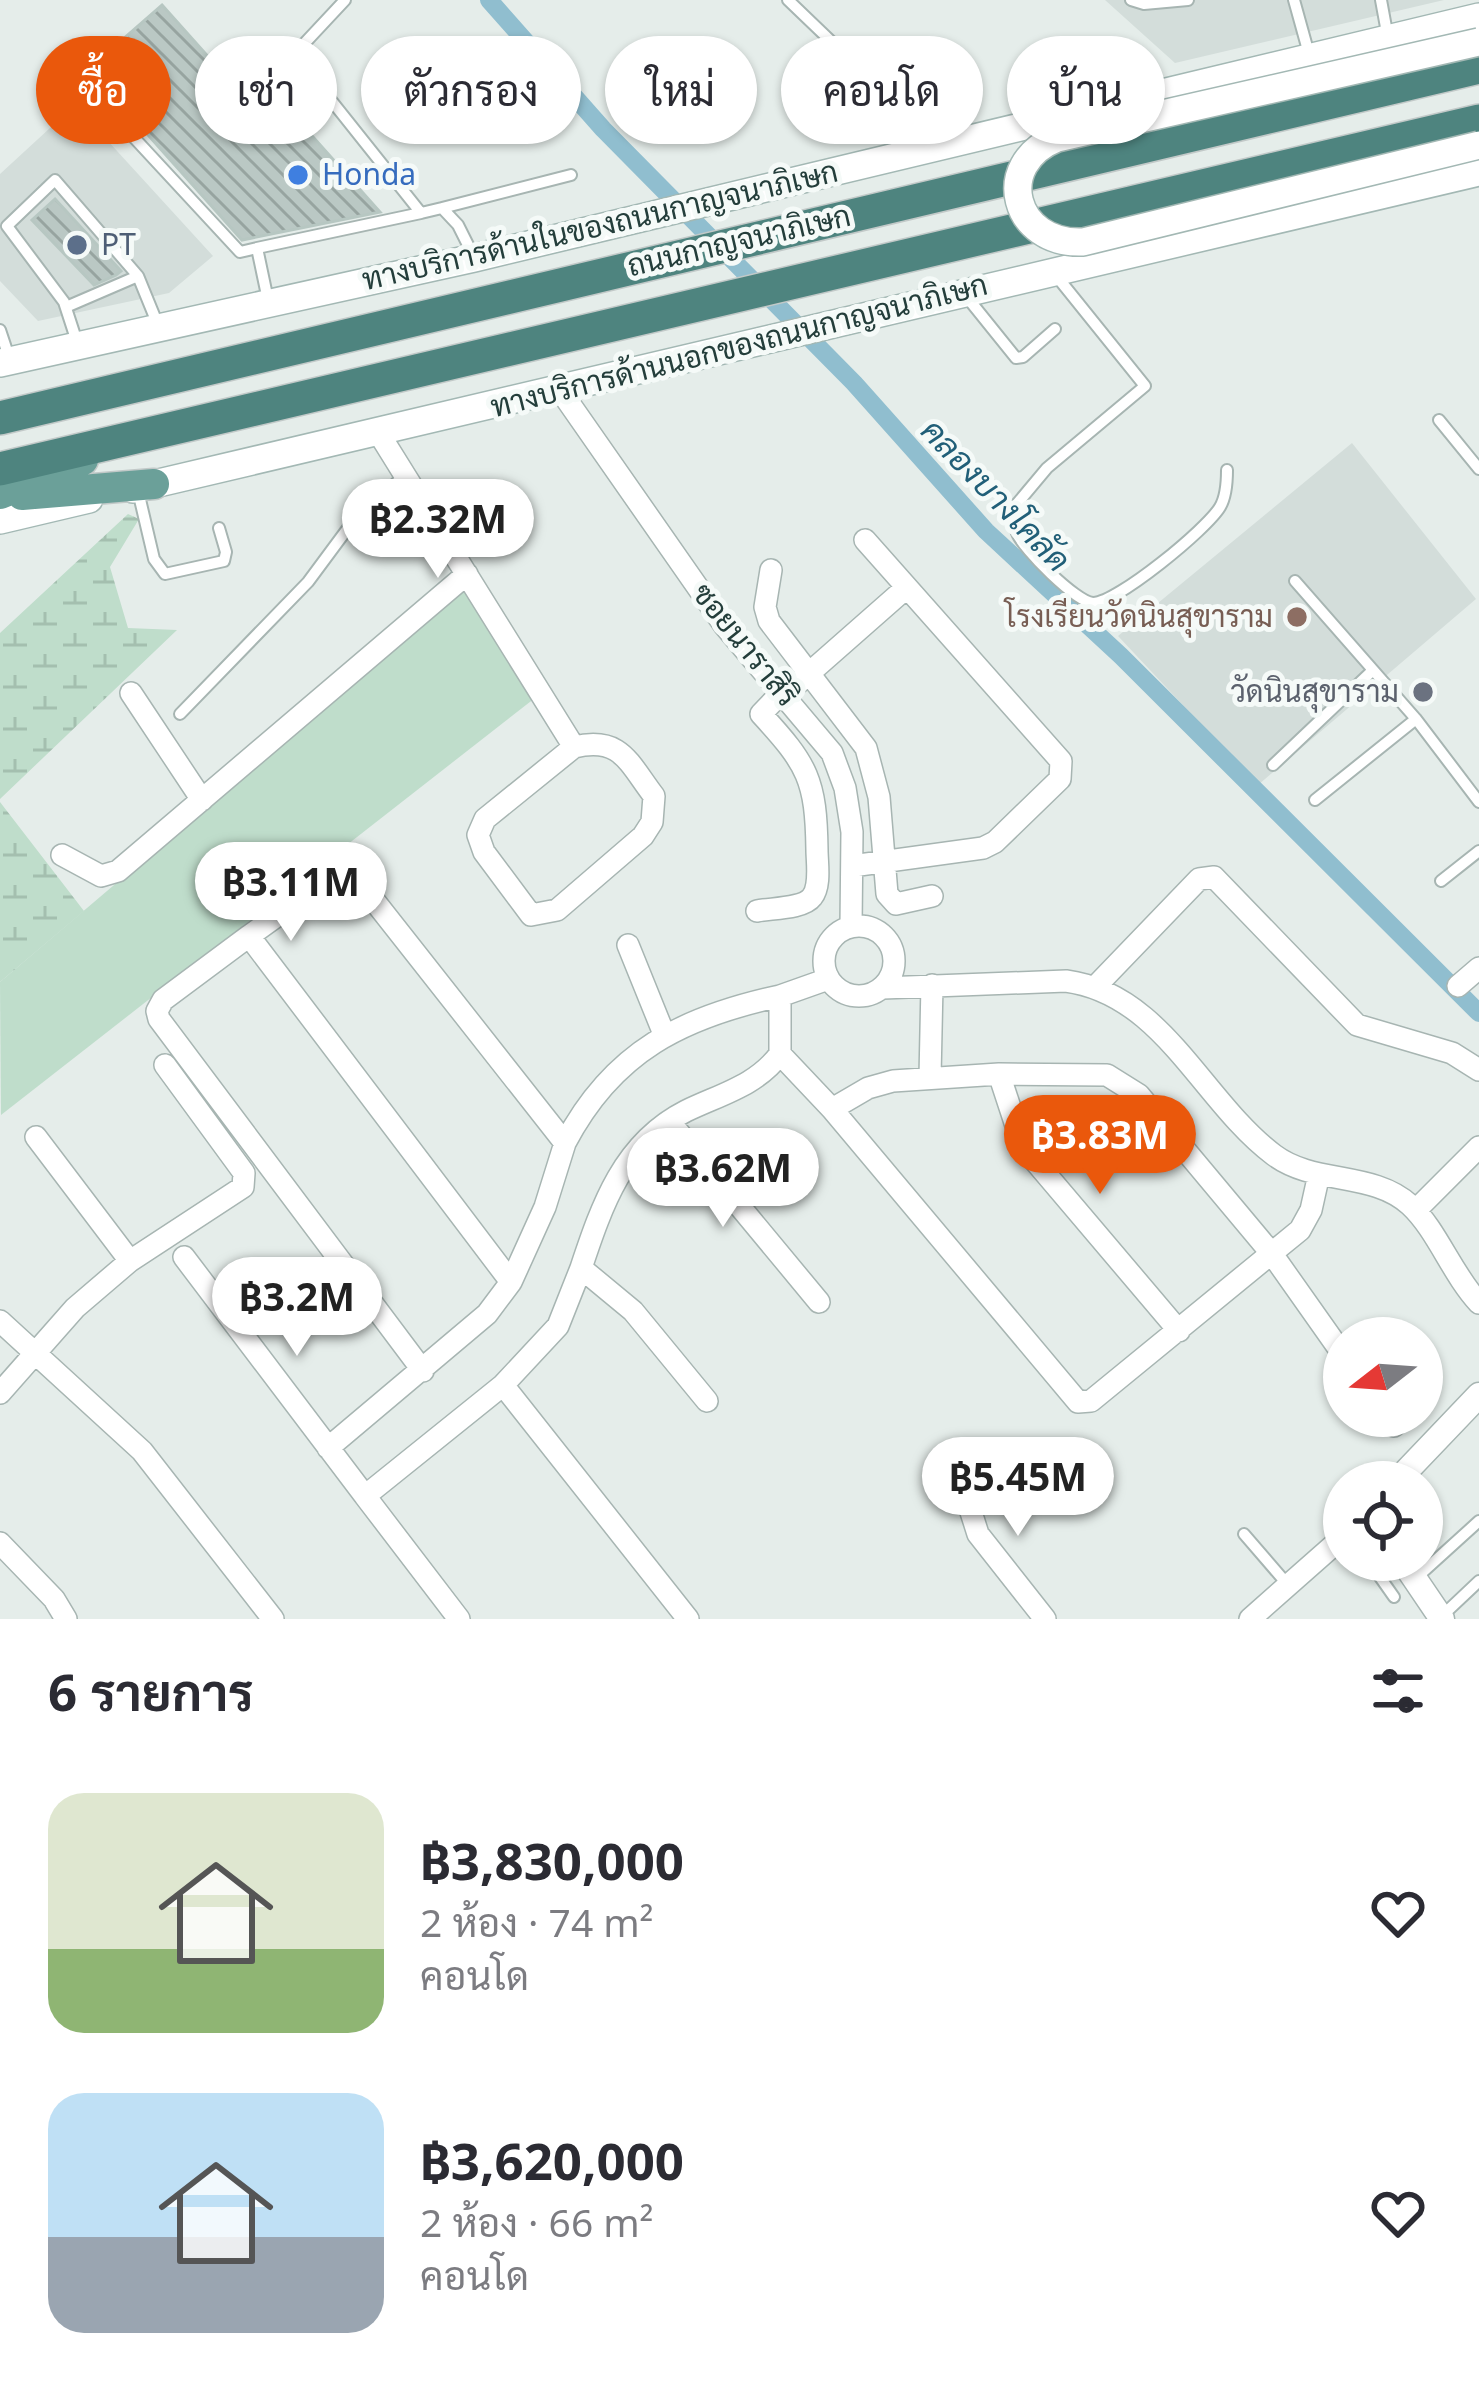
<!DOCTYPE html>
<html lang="th">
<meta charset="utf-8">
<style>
body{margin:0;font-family:"Noto Sans",Sarabun,sans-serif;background:#f7f7f7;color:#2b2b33;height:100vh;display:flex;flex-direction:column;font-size:45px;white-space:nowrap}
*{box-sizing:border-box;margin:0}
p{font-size:39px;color:#7c7c81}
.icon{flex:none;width:66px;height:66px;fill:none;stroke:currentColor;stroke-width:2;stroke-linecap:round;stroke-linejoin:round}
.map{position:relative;height:1619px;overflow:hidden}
.side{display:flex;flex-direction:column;background:#fff;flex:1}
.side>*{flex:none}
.top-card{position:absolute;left:36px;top:36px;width:1407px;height:108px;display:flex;gap:24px}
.needle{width:78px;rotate:253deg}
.tools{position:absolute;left:1323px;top:1317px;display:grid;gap:24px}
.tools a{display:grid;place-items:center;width:120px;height:120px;border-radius:50%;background:#fff;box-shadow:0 3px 9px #0004;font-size:60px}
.price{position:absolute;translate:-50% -102px;padding:0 27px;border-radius:42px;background:#fff;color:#222;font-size:39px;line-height:78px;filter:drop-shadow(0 3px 6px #0008)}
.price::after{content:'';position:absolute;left:50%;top:72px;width:36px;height:27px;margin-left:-18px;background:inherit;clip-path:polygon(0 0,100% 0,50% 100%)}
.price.on{background:#ea580c;color:#fff}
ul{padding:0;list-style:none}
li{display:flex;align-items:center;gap:36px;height:300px;padding:0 48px}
li span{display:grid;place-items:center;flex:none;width:336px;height:240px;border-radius:36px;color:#555}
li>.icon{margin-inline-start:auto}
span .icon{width:144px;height:144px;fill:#fffc;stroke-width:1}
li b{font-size:51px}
h2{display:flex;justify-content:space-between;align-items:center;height:144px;padding:0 48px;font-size:51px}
.tag{padding:0 42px;border-radius:54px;background:#fff;box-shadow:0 3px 9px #0004;font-size:42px;line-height:108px}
.tag.on{background:#ea580c;color:#fff}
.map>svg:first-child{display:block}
</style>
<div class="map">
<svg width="1479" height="1619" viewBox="0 0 1479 1619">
<defs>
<pattern id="wetland-marsh" width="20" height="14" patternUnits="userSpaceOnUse" patternTransform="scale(3)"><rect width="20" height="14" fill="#bfddcb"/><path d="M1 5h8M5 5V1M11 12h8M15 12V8" fill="none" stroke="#a4bfaf"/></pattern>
<pattern id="building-back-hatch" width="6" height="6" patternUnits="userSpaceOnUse" patternTransform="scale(3)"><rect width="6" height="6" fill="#bac8c4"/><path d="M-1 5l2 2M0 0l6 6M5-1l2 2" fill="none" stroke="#97a4a0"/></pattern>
</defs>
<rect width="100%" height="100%" fill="#e5edea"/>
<path fill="#d3ddda" d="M1105 0H1444L1175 63Z
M75 105 213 256 169 293 38 321 0 281V174Z
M1352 443 1476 599 1258 785 1118 636Z"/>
<path fill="#bfddcb" d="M463 588 535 698 1 1115 0 982Z"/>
<path fill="url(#wetland-marsh)" d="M128 514 139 519 110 567 128 628 177 630 0 799V633Z
M0 802 84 911 0 982Z"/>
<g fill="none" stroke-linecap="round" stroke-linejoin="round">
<path stroke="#90becf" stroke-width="18" d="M489 0 603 129 854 383 986 531 1121 656 1479 1013"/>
</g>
<path fill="url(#building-back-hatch)" stroke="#b7c7c2" stroke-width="3" d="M162 5 270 126 289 110 380 212 242 240 89 69Z
M55 199 121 271 116 275 94 285 32 220Z"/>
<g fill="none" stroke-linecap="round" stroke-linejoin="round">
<defs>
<path id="service" d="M345 0 302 46 303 65 421 213 442 208 458 225 473 255
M788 0 937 143
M1131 0 1144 4 1188 0
M1294 0 1309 54
M1381 0 1388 38
M62 60 240 252 257 248 268 300
M442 208 571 175
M257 248 421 213
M1054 273 1145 386 1047 468 1016 505C1016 512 1014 526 1017 533 1023 549 1076 602 1093 603 1117 603 1207 529 1220 507 1226 497 1227 481 1227 470
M966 296 1016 358 1023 357 1055 329
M66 307 138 276
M0 330 9 357
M77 342 64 302 7 226 55 180 138 276 158 325
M1439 420 1479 469
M138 491 154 559 165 574 224 561 226 552 219 528
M1295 581 1416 719 1479 802
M180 714 308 582 351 524 405 475
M1273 765 1373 670
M1315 800 1416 719
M1441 881 1479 851
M1244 1534 1288 1585
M1368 1560 1394 1597
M1415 1579 1479 1521
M1443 1615 1479 1581"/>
<path id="minor" d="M560 390 724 625 832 753 845 788 852 832 851 926
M378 432 574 747 485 819 478 835 484 852 531 915 557 910 643 836 652 822 654 796C628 762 621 736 574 747
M771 570 765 607 769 621 866 748 879 797 887 894 896 904 932 896
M798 683 906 588
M131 693 202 800
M62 855 101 876 118 871 467 574
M852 866 983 848 995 842 1060 779 1061 761 865 540
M757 911C771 908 803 909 812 897 821 886 817 863 817 850 816 780 808 765 761 714L782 692
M824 961a35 35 0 1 1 70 0a35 35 0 1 1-70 0Z
M249 936 163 1000 157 1011 159 1019 423 1371
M628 945 664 1034
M828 979 780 996V1054L832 1109 1078 1402 1091 1401 1300 1230 1311 1210 1319 1174
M1096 986 1199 879 1214 877 1357 1025 1452 1053 1479 1070
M1458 986 1479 968
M883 988 1066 981C1163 994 1202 1101 1274 1155 1314 1185 1373 1171 1410 1205 1437 1230 1452 1274 1479 1303
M999 1074 1023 1147 1179 1331
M930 1077 932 985
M832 1109 868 1088 893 1081 999 1074 1107 1075 1139 1095 1272 1254 1344 1356
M669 1121 819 1302
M36 1137 130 1261
M1416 1210 1479 1147
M184 1257 365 1496
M581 1268 558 1326 503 1385 688 1619
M511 1282 545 1207 565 1143
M0 1321 142 1451 273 1619
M0 1393 75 1308 130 1261 243 1187 244 1173 165 1065
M707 1401 633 1311 581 1268C602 1205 623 1143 686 1111 721 1094 756 1086 780 1054
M1387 1416 1394 1426
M328 1448 487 1314 511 1282 249 936 342 869 350 870 565 1143C613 1051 683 1017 780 996
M1022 1460 971 1512 978 1534 1045 1619
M0 1543 54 1599 66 1619
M459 1619 365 1496 503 1385
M1250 1619 1344 1536"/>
<path id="tertiary" d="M1396 1482 1479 1395
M1402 1560 1442 1619"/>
<path id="secondary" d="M0 363 474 258 1479 17
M133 489 1479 172
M0 520 89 499"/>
<path id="primary" d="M0 494 83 460
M22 495 154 484"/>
<path id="trunk" d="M0 418 1479 67
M0 469 1479 121"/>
</defs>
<use href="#service" stroke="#a7b5b2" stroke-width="14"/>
<use href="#minor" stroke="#a7b5b2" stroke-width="24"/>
<use href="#tertiary" stroke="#a7b5b2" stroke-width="27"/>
<use href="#secondary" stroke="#a3b8b4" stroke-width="30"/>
<use href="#primary" stroke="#c2c9c8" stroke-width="33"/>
<use href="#trunk" stroke="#c2c9c8" stroke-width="36"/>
<use href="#service" stroke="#fff" stroke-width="10"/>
<use href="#minor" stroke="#fff" stroke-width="21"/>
<use href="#tertiary" stroke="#fff" stroke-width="24"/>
<use href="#secondary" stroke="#fff" stroke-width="27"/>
<use href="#primary" stroke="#6ba099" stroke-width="30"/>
<use href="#trunk" stroke="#4e847f" stroke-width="33"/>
<defs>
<path id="secondary-bridge" d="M1479 42 1057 138C992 164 1013 245 1083 242L1479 145"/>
</defs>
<use href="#secondary-bridge" stroke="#a3b8b4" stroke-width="30" stroke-linecap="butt"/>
<use href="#secondary-bridge" stroke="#fff" stroke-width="27"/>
</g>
<circle fill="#3f7fe0" stroke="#f5faf8" stroke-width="4.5" cx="298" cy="175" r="12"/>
<circle fill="#5c6f8a" stroke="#f5faf8" stroke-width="4.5" cx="77" cy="245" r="12"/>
<circle fill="#8d6e63" stroke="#f5faf8" stroke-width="4.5" cx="1297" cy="617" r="12"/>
<circle fill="#6b7280" stroke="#f5faf8" stroke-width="4.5" cx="1423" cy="692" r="12"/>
<g text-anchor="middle" stroke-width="10" stroke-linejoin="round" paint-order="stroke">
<g font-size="30" fill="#366cbe" stroke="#f5faf8" text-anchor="start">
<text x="322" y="185">Honda</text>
</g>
<g font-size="30" fill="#243e3b" stroke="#f5faf8">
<text transform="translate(600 226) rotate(-13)" y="10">ทางบริการด้านในของถนนกาญจนาภิเษก</text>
<text transform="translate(739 241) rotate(-13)" y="10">ถนนกาญจนาภิเษก</text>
<text transform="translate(739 346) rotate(-14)" y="10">ทางบริการด้านนอกของถนนกาญจนาภิเษก</text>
<text transform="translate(745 645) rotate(51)" y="10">ซอยนาราสิริ</text>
</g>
<g font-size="30" fill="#4e5e75" stroke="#f5faf8" text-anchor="start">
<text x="101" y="255">PT</text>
</g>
<g font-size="30" fill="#785e54" stroke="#f5faf8" text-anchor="end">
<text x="1273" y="627">โรงเรียนวัดนินสุขาราม</text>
</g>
<g font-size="30" fill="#5b616d" stroke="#f5faf8" text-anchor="end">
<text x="1399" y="702">วัดนินสุขาราม</text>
</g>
<g font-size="33" font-style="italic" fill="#215f78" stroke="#f5faf8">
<text transform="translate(996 495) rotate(46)" y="12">คลองบางโคลัด</text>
</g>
</g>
</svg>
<div class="tools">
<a><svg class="needle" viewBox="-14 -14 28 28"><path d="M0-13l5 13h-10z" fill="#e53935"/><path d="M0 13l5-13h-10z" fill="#7c7c81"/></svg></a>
<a><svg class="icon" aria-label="locate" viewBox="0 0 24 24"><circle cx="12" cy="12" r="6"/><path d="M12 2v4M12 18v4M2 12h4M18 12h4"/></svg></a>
</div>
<b class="price" style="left:438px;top:581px">฿2.32M</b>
<b class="price" style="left:291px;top:944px">฿3.11M</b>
<b class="price on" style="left:1100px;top:1197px">฿3.83M</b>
<b class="price" style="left:723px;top:1230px">฿3.62M</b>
<b class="price" style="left:297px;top:1359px">฿3.2M</b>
<b class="price" style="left:1018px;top:1539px">฿5.45M</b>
<div class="top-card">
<a class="tag on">ซื้อ</a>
<a class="tag">เช่า</a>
<a class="tag">ตัวกรอง</a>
<a class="tag">ใหม่</a>
<a class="tag">คอนโด</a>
<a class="tag">บ้าน</a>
</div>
</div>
<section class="side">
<h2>6 รายการ<svg class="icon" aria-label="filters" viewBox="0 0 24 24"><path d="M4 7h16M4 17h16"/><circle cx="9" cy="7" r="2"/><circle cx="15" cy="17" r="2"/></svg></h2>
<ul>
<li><span style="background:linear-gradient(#dfe7d0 65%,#8fb573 0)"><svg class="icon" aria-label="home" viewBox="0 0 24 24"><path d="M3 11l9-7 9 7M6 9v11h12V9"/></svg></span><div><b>฿3,830,000</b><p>2 ห้อง · 74 m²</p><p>คอนโด</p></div><svg class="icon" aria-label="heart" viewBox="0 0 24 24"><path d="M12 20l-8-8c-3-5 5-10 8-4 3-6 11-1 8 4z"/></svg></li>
<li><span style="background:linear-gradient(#bfe0f5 60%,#9aa5b1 0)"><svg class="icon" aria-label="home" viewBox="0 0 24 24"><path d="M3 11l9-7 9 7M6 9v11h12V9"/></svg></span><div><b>฿3,620,000</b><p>2 ห้อง · 66 m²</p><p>คอนโด</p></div><svg class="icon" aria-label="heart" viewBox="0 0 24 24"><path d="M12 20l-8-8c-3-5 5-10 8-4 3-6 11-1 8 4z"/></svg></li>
</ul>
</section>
